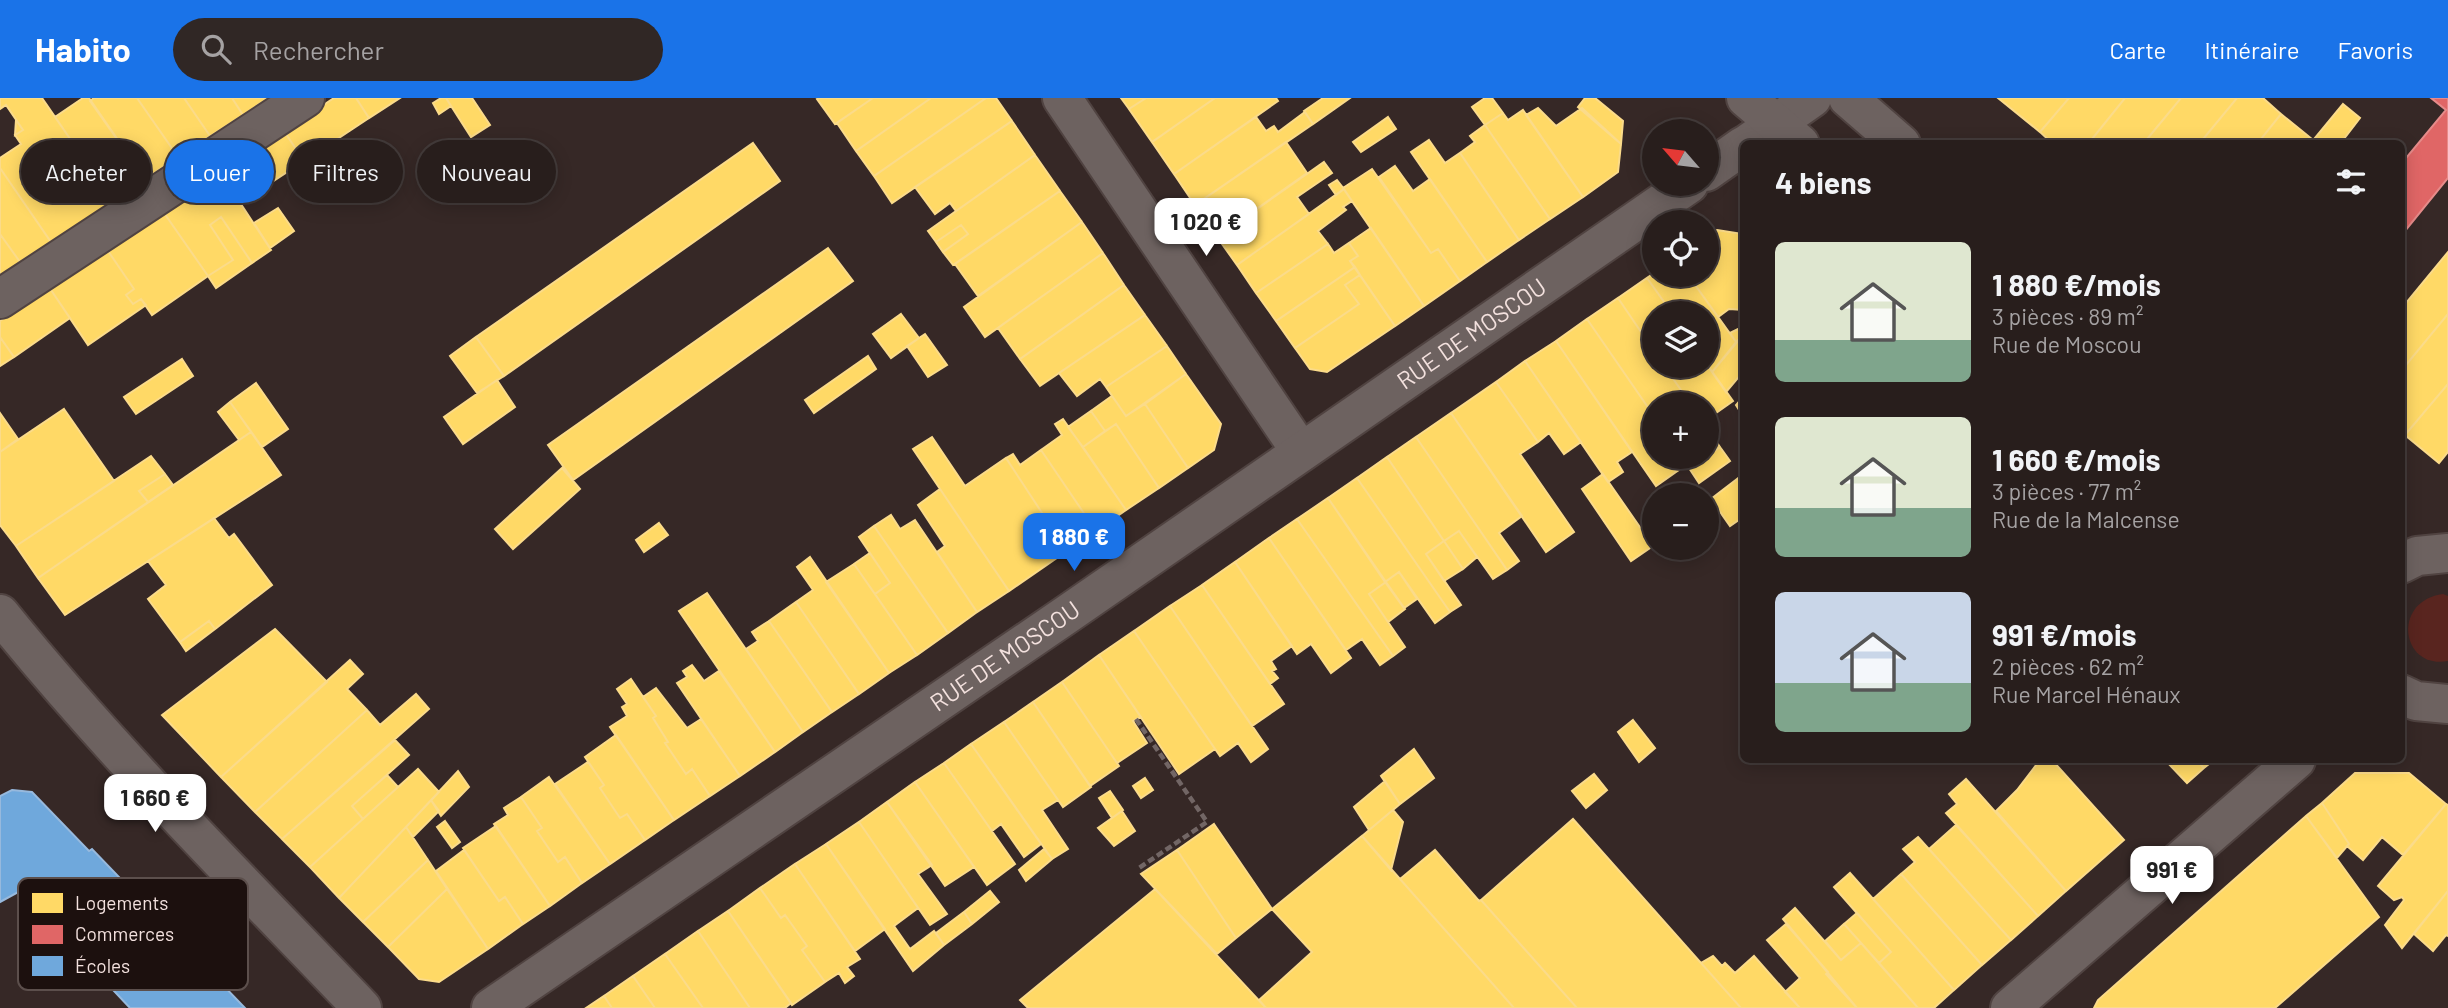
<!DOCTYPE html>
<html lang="fr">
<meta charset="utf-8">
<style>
body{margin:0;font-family:Barlow,sans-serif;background:#302725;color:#f1f3f6;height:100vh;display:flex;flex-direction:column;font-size:26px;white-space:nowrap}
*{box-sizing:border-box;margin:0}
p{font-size:23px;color:#a5a2a3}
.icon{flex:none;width:38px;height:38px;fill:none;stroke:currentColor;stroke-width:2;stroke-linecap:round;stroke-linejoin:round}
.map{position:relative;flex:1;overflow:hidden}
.panel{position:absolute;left:1740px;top:42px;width:665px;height:623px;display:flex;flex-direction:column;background:#281e1c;border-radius:10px;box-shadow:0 4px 18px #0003,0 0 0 2px #443c3b}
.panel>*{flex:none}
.guide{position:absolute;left:21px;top:42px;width:665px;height:63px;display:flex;gap:14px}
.needle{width:46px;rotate:298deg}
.controls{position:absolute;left:1642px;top:21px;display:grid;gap:14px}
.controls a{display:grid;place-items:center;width:77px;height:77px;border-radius:50%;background:#281e1c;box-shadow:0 4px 18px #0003,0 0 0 2px #443c3b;font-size:35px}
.price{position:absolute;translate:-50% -60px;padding:0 16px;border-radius:14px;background:#fff;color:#222;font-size:23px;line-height:46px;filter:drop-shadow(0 2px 4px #0008)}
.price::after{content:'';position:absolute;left:50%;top:42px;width:21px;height:16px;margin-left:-10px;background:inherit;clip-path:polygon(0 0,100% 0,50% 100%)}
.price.selected{background:#1a73e8;color:#fff}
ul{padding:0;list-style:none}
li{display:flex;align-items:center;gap:21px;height:175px;padding:0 35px}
li span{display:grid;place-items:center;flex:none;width:196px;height:140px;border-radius:10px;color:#555}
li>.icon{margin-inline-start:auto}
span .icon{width:84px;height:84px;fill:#fffc;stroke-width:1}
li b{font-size:30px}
h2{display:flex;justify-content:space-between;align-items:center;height:84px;padding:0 35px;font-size:30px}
.tag{padding:0 24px;border-radius:32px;background:#281e1c;box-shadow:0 4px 18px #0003,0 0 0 2px #443c3b;font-size:24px;line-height:63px}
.tag.selected{background:#1a73e8;color:#fff}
header{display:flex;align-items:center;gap:42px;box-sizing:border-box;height:98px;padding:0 35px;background:#1a73e8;color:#fff}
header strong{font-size:33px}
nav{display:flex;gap:38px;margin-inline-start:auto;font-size:24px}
.search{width:490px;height:63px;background:#302725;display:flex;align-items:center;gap:18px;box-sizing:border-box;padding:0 24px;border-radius:38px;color:#a5a2a3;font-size:26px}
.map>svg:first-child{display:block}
</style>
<header>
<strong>Habito</strong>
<div class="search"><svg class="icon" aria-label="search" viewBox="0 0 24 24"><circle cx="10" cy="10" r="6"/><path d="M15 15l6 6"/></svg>Rechercher</div>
<nav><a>Carte</a><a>Itinéraire</a><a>Favoris</a></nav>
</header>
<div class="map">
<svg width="2448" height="910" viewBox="0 0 2448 910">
<rect width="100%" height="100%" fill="#362826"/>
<path fill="#59251f" d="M2443 496 2448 498V563C2401 572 2391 503 2443 496Z"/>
<path fill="#ffd966" stroke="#fbdb8a" stroke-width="2" d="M0 0H42L113 103 51 144 0 70V60L21 46 15 37 23 32 6 7 0 11Z
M83 0H89L145 81 113 103 55 19Z
M94 0H137L178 59 145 81 90 3Z
M137 0H184L210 38 178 59Z
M184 0H232L243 17 210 38Z
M232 0H268L243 17Z
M334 0H356L369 20 304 63 284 33Z
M356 0H400L369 20Z
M441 0H446L451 8 439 16 433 5Z
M446 0H472L490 27 471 39Z
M819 0H873L835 26 817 1Z
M873 0H931L856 53 837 25Z
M931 0H986L874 78 856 53Z
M986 0H996L1012 23 892 105 874 78Z
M1121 0H1146L1129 11Z
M1146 0H1215L1152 44 1129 11Z
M1215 0H1276L1278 3 1174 76 1152 44Z
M1323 0H1350L1313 26 1304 13Z
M1485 0H1492L1503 15 1485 27 1472 9Z
M1585 0H1595L1623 23 1621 46 1578 9Z
M1998 0H2069L2040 34Z
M2069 0H2125L2088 46H2053L2040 34Z
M2125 0H2181L2143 46H2088Z
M2181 0H2237L2199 46H2143Z
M2237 0H2263L2281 16 2257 46H2199Z
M2343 6 2360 20 2340 46H2310Z
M1538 10 1556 28 1582 10 1621 46 1618 74 1583 99 1526 17Z
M1523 12 1583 99 1550 121 1485 27 1503 15 1508 22Z
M1305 14 1313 26 1195 107 1174 76 1256 19 1266 33 1274 28 1278 34Z
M2281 16 2313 42 2310 46H2257Z
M1388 19 1396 31 1361 54 1353 44Z
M16 22 23 32 15 37Z
M1012 23 1035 57 956 113 950 105 935 116 915 89Z
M1485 27 1550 121 1519 142 1460 55 1475 44 1470 38Z
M284 33 304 63 240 105 220 74Z
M1429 42 1445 65 1460 55 1519 142 1487 164 1411 54Z
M1286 44 1307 75 1217 139 1195 107Z
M753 45 780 83 504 278 476 239Z
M1035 57 1060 93 953 167 943 154 968 136 961 127 936 144 928 133Z
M1324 64 1332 75 1297 99 1309 116 1237 167 1217 139Z
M1395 68 1413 93 1430 81 1487 164 1460 183 1438 151 1431 155 1379 79Z
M0 70 51 144 20 164 0 136Z
M358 71 369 88 346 105 334 87Z
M1372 71 1431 155 1438 151 1460 183 1424 208 1343 90Z
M220 74 271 152 252 165 221 119 210 127 233 162 208 178 162 112Z
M328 77 334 87 323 94 318 84Z
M1337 82 1344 91 1336 97 1329 87Z
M318 84 323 94 313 101 306 91Z
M1344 91 1352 103 1343 109 1346 112 1318 133 1328 146 1256 195 1237 167Z
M1060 93 1082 124 978 198 955 166Z
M278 110 294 133 270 150 254 125Z
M162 112 208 178 152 217 141 201 133 206 126 197 134 191 106 150Z
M221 119 252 165 216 190 208 178 233 162 210 127Z
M1082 124 1103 155 985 239 964 209Z
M961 127 968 136 943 154 936 144Z
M1371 130 1424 208 1395 228 1350 163 1358 158 1349 145Z
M1717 132 1743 136V212L1729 211 1718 219 1688 177H1706V139Z
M0 136 20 164 0 178Z
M1349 145 1358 158 1350 163 1355 169 1276 223 1256 195 1328 146 1334 155Z
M106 150 134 191 126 197 133 206 141 201 146 207 88 247 49 189Z
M828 150 853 183 573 382 548 347Z
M2448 154V216L2401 273V211Z
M1103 155 1124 187 1020 261 998 230Z
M1355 169 1360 177 1345 187 1359 206 1295 250 1276 223Z
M1654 175V177H1688L1736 244 1712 274 1706 265V257L1717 249 1706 235V215H1672L1647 180Z
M1360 177 1395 228 1327 274 1310 271 1295 250 1359 206 1345 187Z
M1647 180 1672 215H1654V253L1618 200Z
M1124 187 1145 217 1040 288 1020 261Z
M49 189 70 220 14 259 0 239V223Z
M1618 200 1654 253V268H1664L1691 306H1654V318L1587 221Z
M901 216 919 240 891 260 873 236Z
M2448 216V286L2405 337 2401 333V273Z
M1145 217 1167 248 1106 289 1100 281 1077 298 1059 275Z
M1587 221 1654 318V359H1666L1676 374 1656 388 1556 243Z
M1738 231 1743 237 1736 244 1730 235Z
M925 236 947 267 928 279 907 248Z
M1743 237V274L1726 294 1712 274Z
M0 239 14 259 0 268Z
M476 239 504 278 477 295 450 258Z
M1556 243 1632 354 1617 364 1623 374 1608 384 1525 263Z
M1167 248 1186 276 1126 318 1106 289Z
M868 258 876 271 814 315 805 302Z
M182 261 193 278 136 316 124 299Z
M1525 263 1581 344 1564 356 1549 335 1538 344 1496 284Z
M1706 265 1733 303 1706 322V306H1691L1664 268H1706Z
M1186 276 1221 326 1214 352 1188 370 1145 306Z
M497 282 515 309 463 346 444 319Z
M1496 284 1538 344 1520 356 1574 434 1546 454 1451 315Z
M256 285 288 331 262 349 230 304Z
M2448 286V354L2439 365 2405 337Z
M1112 298 1126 318 1145 306 1188 370 1159 390 1116 326 1105 333 1091 313Z
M1743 299V318L1736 307Z
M230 304 251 334 239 342 218 314Z
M64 311 114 383 16 448 0 427V354Z
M1091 313 1105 333 1083 349 1068 329Z
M0 315 18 341 0 354Z
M1451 315 1522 418 1499 435 1519 463 1507 472 1416 339Z
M1063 321 1126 412 1096 433 1041 352 1062 337 1055 326Z
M1116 326 1159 390 1126 412 1083 349Z
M1706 329 1720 349 1706 359Z
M251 334 281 377 65 517 38 480Z
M932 339 965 388 1006 360 1067 453 1009 493 913 351Z
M1416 339 1507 472 1493 481 1459 433 1444 443 1387 359Z
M1720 349 1730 363 1699 385 1689 370Z
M1041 352 1096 433 1067 453 1006 360 1013 356 1020 367Z
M151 358 165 376 139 393 148 404 38 480 16 448Z
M1387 359 1444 443 1426 456 1461 507 1450 514 1357 380Z
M1666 359H1681L1687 367 1676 374Z
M1681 359H1706L1689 370Z
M562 370 580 391 513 451 495 431Z
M165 376 173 387 148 404 139 393Z
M1603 376 1653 448 1631 463 1582 391Z
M1741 378 1743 419 1730 428 1711 401Z
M1357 380 1450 514 1435 525 1399 474 1385 484 1328 400Z
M940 391 1009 493 977 514 937 454 945 448 918 407Z
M1328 400 1386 484 1369 496 1405 549 1393 558 1297 421Z
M891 417 900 431 915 422 977 514 948 535 874 428Z
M214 420 229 440 234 436 272 487 215 531 209 523 180 544 148 501 166 487 148 463Z
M1297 421 1393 558 1380 567 1362 541 1346 552 1269 440Z
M659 425 668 437 644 454 636 442Z
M874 428 948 535 917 557 875 496 890 485 859 439Z
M1459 433 1477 459 1463 471 1444 443Z
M1269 440 1351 560 1331 575 1311 546 1297 556 1235 464Z
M1444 443 1463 471 1444 483 1426 456Z
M870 455 890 485 875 496 854 466Z
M810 459 889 575 859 596 796 504 813 492 797 469Z
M1235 464 1292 548 1271 563 1276 571 1272 573 1278 580 1270 586 1202 487Z
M854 466 917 557 889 575 826 484Z
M1399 474 1417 501 1404 510 1385 484Z
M1386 484 1405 511 1388 524 1369 496Z
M1202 487 1284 606 1252 628 1170 508Z
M707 495 803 634 775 654 679 513Z
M796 504 859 596 832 614 769 523Z
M1170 508 1268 651 1251 664 1238 645 1220 658 1134 533Z
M209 523 215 531 186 553 180 544Z
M769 523 832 614 803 634 746 551 758 543 752 534Z
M275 531 327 584 221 679 162 617Z
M1134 533 1215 651 1179 676 1099 557Z
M1099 557 1141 619 1133 623 1147 645 1117 665 1062 584Z
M350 562 363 576 347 591 367 612 255 714 221 679Z
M692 567 704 583 719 573 775 654 740 678 677 585 687 579 683 573Z
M631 581 656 618 653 620 668 644 665 645 686 676 692 671 710 698 674 722 610 629 627 618 622 609 627 606 617 591Z
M1062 584 1119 668 1090 688 1033 604Z
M656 590 687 630 701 621 740 678 710 698 692 671 686 676 665 645 668 644 653 620 656 618 643 599Z
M416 596 429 611 282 741 255 714 367 612 380 627Z
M1033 604 1091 689 1063 709 1004 624Z
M1633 622 1655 650 1639 664 1618 634Z
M1004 624 1058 702 1042 712 1068 751 1052 761 971 646Z
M616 637 674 722 645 742 627 716 620 720 600 690 604 687 585 659Z
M395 642 409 657 352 708 363 721 310 769 282 741Z
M971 646 1041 746 1024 759 1001 726 992 733 944 665Z
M1414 651 1434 680 1400 706 1381 678Z
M2040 662H2052L2124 742 2066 793 1996 713 2017 692Z
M2165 662H2196L2204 670 2187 685Z
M2196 662H2214L2204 670Z
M588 664 604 687 600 690 620 720 627 716 645 742 610 766 555 686Z
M944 665 1015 766 987 787 915 684Z
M418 671 439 694 339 800 310 769Z
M458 673 469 689 441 718 431 702Z
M2355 675H2409L2446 706 2403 757 2382 739 2363 762 2347 748 2349 746 2322 705Z
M1594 676 1607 692 1586 710 1572 693Z
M387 677 398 689 363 721 352 708Z
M549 679 610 766 582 785 565 759 558 764 537 733 542 730 521 699Z
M1145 680 1153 692 1141 700 1133 688Z
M1966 681 2066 793 2038 818 1946 715 1957 706 1949 696Z
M1385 683 1400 706 1369 732 1354 709Z
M915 684 974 769 945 788 887 704Z
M1110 693 1123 712 1112 720 1099 700Z
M521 699 542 730 537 733 558 764 565 759 582 785 550 808 494 726 508 717 504 710Z
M431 702 439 713 413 739 406 729Z
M887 704 932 767 918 776 947 816 930 827 859 724Z
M2322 705 2349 746 2337 760 2306 718Z
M2446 706 2448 707V793L2402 850 2385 827 2404 802 2402 799 2394 802 2378 788Z
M1393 712 1403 724 1391 772 1362 738Z
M1122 713 1135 733 1114 748 1098 730Z
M2306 718 2379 819 2275 910H2094L2098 902Z
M1573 721 1741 910H1577L1481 802Z
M445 723 460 744 452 750 437 729Z
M859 724 918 810 894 828 910 851 934 833 944 847 913 873 826 746Z
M1214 726 1272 811 1236 840 1177 752Z
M1956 727 2038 818 2011 842 1929 751Z
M496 728 550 808 523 826 505 799 499 803 463 750Z
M406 729 428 762 363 824 339 800Z
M1362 738 1514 910H1266L1259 902 1312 854 1272 811Z
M1918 739 2011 842 1982 867 1901 776 1915 764 1903 751Z
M826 746 885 831 855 853 795 766Z
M1044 751 1052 761 1026 783 1019 772Z
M464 752 499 803 505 799 523 826 488 851 436 773Z
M1177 752 1236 840 1217 856 1141 776Z
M1435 752 1479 803 1481 802 1577 910H1514L1400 781Z
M428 762 447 791 388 849 363 824Z
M795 766 860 861 847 869 854 878 845 885 839 875 825 884 802 852 807 848 785 817 781 820 760 790Z
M1850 775 1954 892 1934 910H1918L1879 865 1891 854 1834 789Z
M1901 776 1982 867 1954 892 1873 801Z
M760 790 781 820 785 817 807 848 802 852 825 884 792 907 728 813Z
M447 791 488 851 439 884 419 881 388 849Z
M1155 791 1266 910H1028L1020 902Z
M990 793 999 804 972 826 964 814Z
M2448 793V838L2446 837 2433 853 2414 836Z
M1795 810 1841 862 1861 845 1918 910H1857L1783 821Z
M728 813 791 905 785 910H750L698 833Z
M964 814 972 826 944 847 936 835Z
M1857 815 1891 854 1879 865 1844 826Z
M1786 826 1828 874 1826 876 1857 910H1800L1785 894 1800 880 1767 842Z
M1844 826 1861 845 1841 862 1825 843Z
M698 833 750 910H703L665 856Z
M665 856 703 910H655L633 878Z
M1713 858 1722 868 1725 865 1735 875 1754 858 1800 910H1741L1701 865Z
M633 878 655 910H612L604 898Z
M604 898 612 910H586Z"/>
<path fill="#e06666" stroke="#e68b8a" stroke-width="2" d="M2431 0H2448V80L2401 138V66L2446 12Z"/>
<path fill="#6fa8dc" stroke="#97b9dd" stroke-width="2" d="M12 692 32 694 89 753 92 751 245 910H130L20 793 0 804V698Z"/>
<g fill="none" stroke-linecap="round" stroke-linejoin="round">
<defs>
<g id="street">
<path d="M1062 0 1301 354"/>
<path d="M1747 46 1812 0"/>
<path d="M1706 74 1743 48"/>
<path d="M0 201 305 0"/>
<path id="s1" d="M491 910 1066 517 1689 86"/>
<path d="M2010 910 2296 662"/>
</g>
<path id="secondary" d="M1746 0 1800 46
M1848 0 1901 46
M2401 466 2417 458 2448 455
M0 516C112 655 239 781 362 910
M2401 596 2416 603 2448 606"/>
</defs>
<use href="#street" stroke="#504341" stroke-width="42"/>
<use href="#secondary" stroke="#504341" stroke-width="42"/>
<path stroke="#726665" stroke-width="4.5" stroke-dasharray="7 3.5" stroke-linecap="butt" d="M1136 621 1207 724 1139 770"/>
<use href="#street" stroke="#6d6260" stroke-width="38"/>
<use href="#secondary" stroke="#6d6260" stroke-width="38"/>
</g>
<g text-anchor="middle" stroke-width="7" stroke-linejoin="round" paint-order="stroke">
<g font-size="24" fill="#f3e1de" stroke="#1c100e">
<text dy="8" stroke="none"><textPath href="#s1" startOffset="1190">RUE DE MOSCOU</textPath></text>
<text dy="8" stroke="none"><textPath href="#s1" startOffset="623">RUE DE MOSCOU</textPath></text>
</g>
</g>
<rect x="18" y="780" width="230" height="112" rx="10" fill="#1c100e" stroke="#5c4f4c" stroke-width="2"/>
<rect x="32" y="795" width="31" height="20" fill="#ffd966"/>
<rect x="32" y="827" width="31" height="19" fill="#e06666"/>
<rect x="32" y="858" width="31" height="20" fill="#6fa8dc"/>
<g font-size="19" fill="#f3e1de">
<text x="75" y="812">Logements</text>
<text x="75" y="843">Commerces</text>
<text x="75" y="875">Écoles</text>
</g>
</svg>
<div class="controls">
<a><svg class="needle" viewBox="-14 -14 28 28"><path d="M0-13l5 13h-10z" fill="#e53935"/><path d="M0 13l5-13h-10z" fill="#a5a2a3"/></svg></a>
<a><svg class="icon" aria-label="locate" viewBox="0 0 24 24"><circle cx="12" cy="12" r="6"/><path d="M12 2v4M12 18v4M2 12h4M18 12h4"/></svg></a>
<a><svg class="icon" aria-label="layers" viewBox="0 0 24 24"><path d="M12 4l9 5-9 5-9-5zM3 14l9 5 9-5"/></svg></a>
<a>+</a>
<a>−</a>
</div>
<b class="price" style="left:1206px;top:160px">1 020 €</b>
<b class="price selected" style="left:1074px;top:475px">1 880 €</b>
<b class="price" style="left:155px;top:736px">1 660 €</b>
<b class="price" style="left:2172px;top:808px">991 €</b>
<div class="guide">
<a class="tag">Acheter</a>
<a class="tag selected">Louer</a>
<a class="tag">Filtres</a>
<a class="tag">Nouveau</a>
</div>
<section class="panel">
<h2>4 biens<svg class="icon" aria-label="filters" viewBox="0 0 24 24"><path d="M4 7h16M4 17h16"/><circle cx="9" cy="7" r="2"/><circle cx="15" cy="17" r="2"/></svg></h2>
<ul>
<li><span style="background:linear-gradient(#dfe7d0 70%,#7fa58c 0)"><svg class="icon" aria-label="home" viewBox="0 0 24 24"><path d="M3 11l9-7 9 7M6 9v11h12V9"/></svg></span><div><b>1 880 €/mois</b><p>3 pièces · 89 m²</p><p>Rue de Moscou</p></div></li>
<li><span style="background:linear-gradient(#dfe7d0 65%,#7fa58c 0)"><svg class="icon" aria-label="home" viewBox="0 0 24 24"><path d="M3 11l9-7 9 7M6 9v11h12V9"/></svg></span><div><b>1 660 €/mois</b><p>3 pièces · 77 m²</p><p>Rue de la Malcense</p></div></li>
<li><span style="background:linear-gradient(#c9d6e8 65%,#7fa58c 0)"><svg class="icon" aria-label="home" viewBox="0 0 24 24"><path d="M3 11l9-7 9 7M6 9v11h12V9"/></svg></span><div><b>991 €/mois</b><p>2 pièces · 62 m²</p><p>Rue Marcel Hénaux</p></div></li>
</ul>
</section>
</div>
